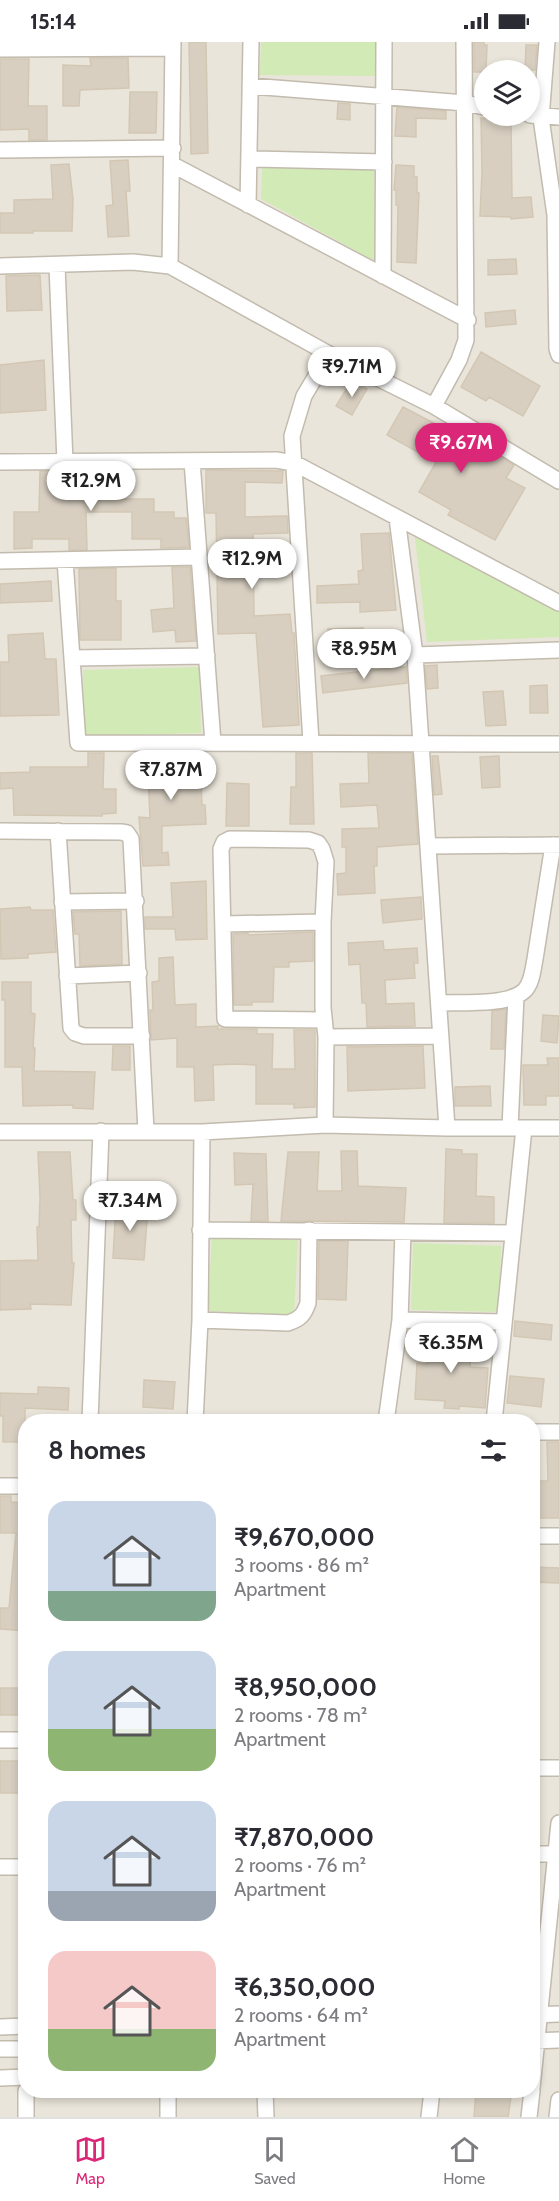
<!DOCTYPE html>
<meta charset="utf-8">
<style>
body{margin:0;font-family:Cabin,sans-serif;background:#f7f7f7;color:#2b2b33;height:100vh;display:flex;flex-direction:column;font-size:22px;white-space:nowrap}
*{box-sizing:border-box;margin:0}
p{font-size:20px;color:#7c7c81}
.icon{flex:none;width:33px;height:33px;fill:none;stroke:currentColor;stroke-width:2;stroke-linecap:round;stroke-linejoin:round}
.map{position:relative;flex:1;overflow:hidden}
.details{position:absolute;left:18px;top:1372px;width:522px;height:684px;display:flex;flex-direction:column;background:#fff;border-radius:24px;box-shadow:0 3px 9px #0003}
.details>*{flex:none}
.buttons{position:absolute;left:474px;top:18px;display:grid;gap:12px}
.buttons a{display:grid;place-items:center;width:66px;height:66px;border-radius:50%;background:#fff;box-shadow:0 3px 9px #0003;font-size:30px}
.price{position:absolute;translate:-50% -51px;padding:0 14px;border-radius:21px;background:#fff;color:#222;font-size:20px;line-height:39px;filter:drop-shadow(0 2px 3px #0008)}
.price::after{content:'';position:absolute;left:50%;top:36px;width:18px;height:14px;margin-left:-9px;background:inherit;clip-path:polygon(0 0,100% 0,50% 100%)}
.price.on{background:#db2777;color:#fff}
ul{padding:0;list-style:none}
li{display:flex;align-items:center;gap:18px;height:150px;padding:0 30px}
li span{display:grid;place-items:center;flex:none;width:168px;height:120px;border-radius:18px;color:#555}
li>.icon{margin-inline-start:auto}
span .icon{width:72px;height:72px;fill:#fffc;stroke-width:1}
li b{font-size:26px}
h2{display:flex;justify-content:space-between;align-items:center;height:72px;padding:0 30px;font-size:26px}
.status{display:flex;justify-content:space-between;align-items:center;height:42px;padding:0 30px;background:#fff;direction:ltr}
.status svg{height:16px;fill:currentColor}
.menu{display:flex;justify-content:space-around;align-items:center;height:84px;border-top:2px solid #e1e1e2;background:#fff;font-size:16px;color:#7c7c81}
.menu a{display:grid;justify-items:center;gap:3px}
.menu .on{color:#db2777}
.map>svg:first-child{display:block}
</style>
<div class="status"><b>15:14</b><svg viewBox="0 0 49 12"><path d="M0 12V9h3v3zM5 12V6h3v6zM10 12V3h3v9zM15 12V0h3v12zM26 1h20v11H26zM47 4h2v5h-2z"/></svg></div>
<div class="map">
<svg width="559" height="2075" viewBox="0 0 559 2075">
<rect width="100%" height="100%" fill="#f6f3ec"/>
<path fill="#eae5da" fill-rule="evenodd" d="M0 0H559V2075H0ZM484 28H530V74H484ZM26 1380H532V2049H26Z"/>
<path fill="#d2eab5" d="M261 0H377L376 34 260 33Z
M262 125 374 127 375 219 261 157Z
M414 487 559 559V595L427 600Z
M199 625 201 691 84 694 83 628Z
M212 1194 298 1198 294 1273 208 1269Z
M413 1201 501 1204 499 1270 411 1268Z"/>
<path fill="#d8cfc1" stroke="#d3c7b4" stroke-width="1.5" d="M189 0H206L208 111 191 112Z
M474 0H484V3H487L486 28 484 30H474Z
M526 3H537L535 28H525Z
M90 16H128L129 46 80 48 79 64H63V23L91 24Z
M0 17H29L28 64H47V98H29V87L0 88Z
M130 50H157L156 91H129Z
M338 61 350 62V78L337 77Z
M397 65 446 69V77L416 76V95L395 94Z
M497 74H511L512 156 531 155 533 175 511 177V175L480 174 482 130 481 76H497Z
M128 118 130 149H126L129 194 108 195 106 164 113 163 110 119Z
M69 122 73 157 72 189H33V191H0V171H14V158L53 157 51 123Z
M396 123 414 124V135H417V151H419L416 221 397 220 398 163H396V148H394Z
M516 217 517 232 488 233V218Z
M40 233 42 268 7 269 6 234Z
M515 268 516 282 486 285 485 271Z
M481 310 540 344 523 374 489 355 486 359 461 345Z
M44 318 46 368 0 371V323Z
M352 338 367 347 352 373 336 364Z
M403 365 468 399 469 397 514 423 506 436 525 446 495 498 448 473 451 468 419 450 436 420 387 393Z
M206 428 283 429 282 441 245 440V475L287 474 288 491 253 492 254 574 290 572 292 591H294L299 683 263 685 256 591 218 592 216 471H206Z
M40 429H84V434H122V457H154V470H174V476H186L189 505 161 506V497H132V470H86L87 508H69V497H32V506L14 507V470H39Z
M389 491 396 568 360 570V560L317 561V544L359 542 358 529 363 528 361 492Z
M172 525H190L196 599 176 600 175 588 153 590 151 568 174 566Z
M116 526V559H121V598H80L79 527Z
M51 539 52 559 0 561V542Z
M363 586 364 604 329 605 328 587Z
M43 591 45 617H56L59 673 0 674V620H9L8 593Z
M437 623 438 646 427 647 425 624Z
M402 625H406L407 641 323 651 321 634Z
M547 643 548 671H530V644Z
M503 649 506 683 486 684 483 650Z
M88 711H104L103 747H116V771L102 772V774L14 773 13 746 0 747V731L30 730V725H88Z
M147 711H200L202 763H205L206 782 162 784V811L168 810 169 823 143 824 139 775 150 776Z
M296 711H312L314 782H290L291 745H296Z
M368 711H412L418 802 377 805V824H374L375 851 338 853 337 832 346 831V805H342V787L379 786 377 763 341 765 340 742 369 741Z
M432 714H438L442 752 434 753Z
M499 714 500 745 482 746 480 715Z
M227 741 249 742V784H226Z
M206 839 207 897 176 898 175 887H145V875H173L171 841Z
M421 855 422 877 383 881 381 858Z
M30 865 31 868H53L56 910 28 912V916L1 917 0 867Z
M121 869 122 922 80 924 79 892H75L73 870Z
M313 890V919L289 920V925H274L273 960H252V963H234L233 892 248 891V893Z
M383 899 384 908 417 906 418 921H414L415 936 385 938 386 962 414 961 415 984 367 985 366 961H362L360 922 349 923 348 901Z
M173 915 175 963 196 962V985L218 984V987H257V992H273L272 1027H295L294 988H315V1065L294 1066V1062H256V1023L236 1022 213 1023 214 1058 195 1059 194 1025H177V996L151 998 150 968H153L152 940 159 939V916Z
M2 940H31V971L35 972 33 1006H35L34 1029 95 1030 93 1067 73 1066V1063L23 1064 22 1025H5V958H2Z
M506 967 504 1007H491L492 969Z
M543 973 559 974 557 1001 541 999Z
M113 1004H130V1028H112Z
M423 1004 425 1046 348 1049 347 1005Z
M547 1016H559V1054H546V1063H524L523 1023H548Z
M490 1044 491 1064H455V1045Z
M446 1107 462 1108V1112H477L476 1154 494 1155V1181H444Z
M341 1109H357L358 1144 406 1146 404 1180 281 1179 288 1110H319L317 1149H342Z
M38 1110H70L73 1158H76V1178H71L72 1221H74L71 1263 30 1262 31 1267 0 1268V1219L38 1218 37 1185H39L40 1156Z
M234 1111 266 1112 268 1179H251L253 1142 235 1143Z
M116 1163 148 1165 144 1218 113 1216Z
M319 1199H348L346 1258 318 1257Z
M515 1279 552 1283 551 1298 514 1294Z
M460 1291H472L470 1325 488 1326 485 1366 459 1364V1367L444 1366 445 1359 415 1357 417 1321 427 1322 428 1294H460Z
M510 1334 544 1337 541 1365 507 1361Z
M144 1338 175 1340 173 1367 143 1365Z
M38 1345 69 1346 68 1368 25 1366V1400H3V1374H0V1351L38 1352Z
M547 1400H559V1476H532V1439H548Z
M0 1454H11V1460L26 1461V1589L0 1587V1566H9L16 1491H0Z
M532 1525 559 1526V1541L532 1540Z
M0 1646H26V1673H0Z
M0 1719H26V1751H0Z
M476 2049H512L508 2075H474Z"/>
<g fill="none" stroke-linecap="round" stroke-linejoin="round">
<defs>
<path id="minor" d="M547 0 541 76 555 173 557 307 559 313
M0 7 173 6
M250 44 465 61 484 65
M530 73 559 75
M0 108 173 106
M249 117 384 120
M173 123 468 278
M248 163 251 0
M0 224 133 220 170 224 329 312 434 364 559 439
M57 224 65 420
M170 224 173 0
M383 234 384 0
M434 364 459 318 466 298 464 0
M192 419 213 701
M0 420 276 418 294 421 559 561
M397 476 415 613 447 1086
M65 518 78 701 559 702
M0 519 199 515
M415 613 559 608
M72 616 207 614
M311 700 292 394 304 354 329 312
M0 789 121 790 127 791 131 797 146 1089
M58 789 71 986 75 991 84 994H142
M428 804 559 803
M62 860 136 859
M223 882 323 880
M67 934 139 931
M439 961C461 960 507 964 524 949 532 942 533 927 535 917L553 803
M324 978 225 977 221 807 224 800 230 797 309 798 318 801 322 807 326 820 323 880V966L326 995 325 1083
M326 995 441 994
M510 1086 516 954
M0 1090H202L325 1083 447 1086H559
M200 1188 513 1191
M403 1190 400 1278 504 1280
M200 1278 288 1281C300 1277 304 1273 308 1261L309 1188
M90 1380 101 1089
M195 1380 200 1278 202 1090
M386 1380 400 1278
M494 1380 524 1086
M532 1390H559
M0 1444H26
M532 1494H559
M0 1698H26
M532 1726H559
M532 1812H556
M0 1825H26
M532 1973 559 1972
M0 1985 26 1984
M532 1999 559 1998
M0 2007H26
M0 2036 26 2035
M532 2046 559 1781
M168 2049V2075
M265 2049 266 2075
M26 2075V2049
M429 2075 432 2049
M529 2075 532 2049
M557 2075 559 2058"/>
</defs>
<use href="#minor" stroke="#c2bbae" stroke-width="18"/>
<use href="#minor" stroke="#fff" stroke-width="15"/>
</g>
</svg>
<div class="buttons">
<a><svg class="icon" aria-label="layers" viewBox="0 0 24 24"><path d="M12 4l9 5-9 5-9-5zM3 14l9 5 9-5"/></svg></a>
</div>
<b class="price" style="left:352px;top:356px">₹9.71M</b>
<b class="price on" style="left:461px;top:432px">₹9.67M</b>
<b class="price" style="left:91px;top:470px">₹12.9M</b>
<b class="price" style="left:252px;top:548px">₹12.9M</b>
<b class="price" style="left:364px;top:638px">₹8.95M</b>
<b class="price" style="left:171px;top:759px">₹7.87M</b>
<b class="price" style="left:130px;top:1190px">₹7.34M</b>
<b class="price" style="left:451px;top:1332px">₹6.35M</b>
<section class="details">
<h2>8 homes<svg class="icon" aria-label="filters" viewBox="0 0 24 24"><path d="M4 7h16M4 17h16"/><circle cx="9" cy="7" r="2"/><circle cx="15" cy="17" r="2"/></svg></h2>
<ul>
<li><span style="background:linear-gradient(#c9d6e8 75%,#7fa58c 0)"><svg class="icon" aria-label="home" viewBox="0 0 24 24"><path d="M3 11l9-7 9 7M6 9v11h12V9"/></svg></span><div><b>₹9,670,000</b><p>3 rooms · 86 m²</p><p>Apartment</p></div></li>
<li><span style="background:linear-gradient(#c9d6e8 65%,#8fb573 0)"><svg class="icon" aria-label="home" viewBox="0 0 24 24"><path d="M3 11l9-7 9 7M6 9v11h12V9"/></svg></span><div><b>₹8,950,000</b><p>2 rooms · 78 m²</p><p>Apartment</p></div></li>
<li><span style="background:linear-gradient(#c9d6e8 75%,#9aa5b1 0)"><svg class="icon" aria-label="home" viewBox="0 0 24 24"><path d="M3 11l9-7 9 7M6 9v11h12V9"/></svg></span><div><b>₹7,870,000</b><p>2 rooms · 76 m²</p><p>Apartment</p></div></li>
<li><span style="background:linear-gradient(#f6c9c9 65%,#8fb573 0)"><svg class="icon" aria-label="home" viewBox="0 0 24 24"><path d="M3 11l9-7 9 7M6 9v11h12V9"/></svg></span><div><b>₹6,350,000</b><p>2 rooms · 64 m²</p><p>Apartment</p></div></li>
</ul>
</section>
</div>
<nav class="menu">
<a class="on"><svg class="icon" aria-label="map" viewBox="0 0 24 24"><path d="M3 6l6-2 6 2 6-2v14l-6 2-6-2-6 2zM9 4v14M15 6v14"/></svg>Map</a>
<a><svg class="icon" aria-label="saved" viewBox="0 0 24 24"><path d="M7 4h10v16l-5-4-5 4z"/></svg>Saved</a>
<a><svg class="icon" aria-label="home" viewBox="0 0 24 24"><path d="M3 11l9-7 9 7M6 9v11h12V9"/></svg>Home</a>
</nav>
